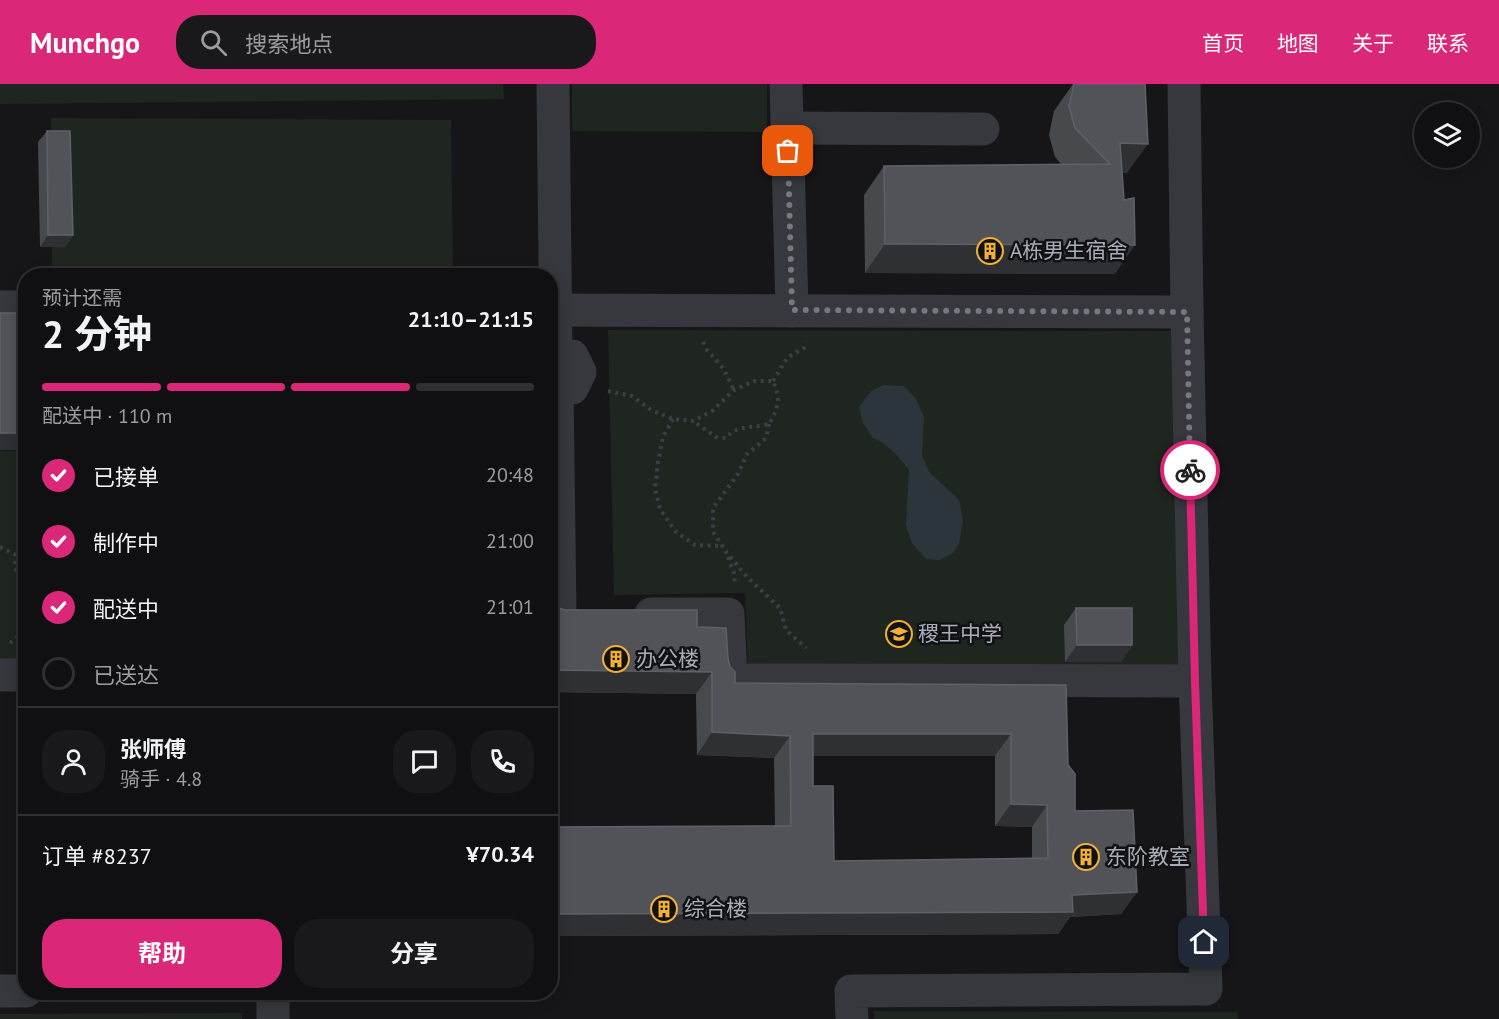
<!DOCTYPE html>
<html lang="zh">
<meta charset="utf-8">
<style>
body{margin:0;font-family:"PT Sans","Noto Sans SC",sans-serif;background:#19191b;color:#f1f3f6;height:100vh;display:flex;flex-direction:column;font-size:22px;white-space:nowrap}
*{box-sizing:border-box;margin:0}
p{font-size:20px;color:#9c9d9f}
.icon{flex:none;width:33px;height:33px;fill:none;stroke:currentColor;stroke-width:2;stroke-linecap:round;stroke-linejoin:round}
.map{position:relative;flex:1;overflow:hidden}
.panel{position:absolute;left:18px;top:184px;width:540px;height:732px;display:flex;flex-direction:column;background:#101012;border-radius:24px;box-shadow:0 3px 15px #0003,0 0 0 2px #303032}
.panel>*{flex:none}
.tools{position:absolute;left:1414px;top:18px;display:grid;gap:12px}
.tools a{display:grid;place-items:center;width:66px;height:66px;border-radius:50%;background:#101012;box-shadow:0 3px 15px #0003,0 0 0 2px #303032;font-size:30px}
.pin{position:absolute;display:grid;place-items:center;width:51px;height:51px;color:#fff;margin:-26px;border-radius:12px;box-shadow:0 3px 9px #0006}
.courier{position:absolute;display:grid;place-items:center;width:60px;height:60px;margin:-30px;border:4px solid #db2777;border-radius:50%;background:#fff;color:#222;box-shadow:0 2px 8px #0007}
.head em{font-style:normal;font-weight:700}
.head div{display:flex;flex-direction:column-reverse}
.head{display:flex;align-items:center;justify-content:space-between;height:102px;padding:0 24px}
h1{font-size:39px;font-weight:700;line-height:45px}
.bar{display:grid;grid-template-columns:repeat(4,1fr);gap:9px 6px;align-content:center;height:72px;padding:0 24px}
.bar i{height:8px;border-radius:4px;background:#303032}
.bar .selected{background:#db2777}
.bar p{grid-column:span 4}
.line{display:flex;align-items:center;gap:15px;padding:0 24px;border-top:2px solid #303032}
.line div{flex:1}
.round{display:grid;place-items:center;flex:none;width:63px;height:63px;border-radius:24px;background:#19191b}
ol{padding:0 24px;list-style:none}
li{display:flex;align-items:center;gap:18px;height:66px}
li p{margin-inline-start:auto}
li .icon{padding:6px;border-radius:50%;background:#db2777;color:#fff;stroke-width:4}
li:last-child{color:#9c9d9f}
li i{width:33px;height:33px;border:3px solid #303032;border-radius:50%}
.action{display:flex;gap:12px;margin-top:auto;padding:12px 24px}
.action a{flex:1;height:69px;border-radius:24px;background:#db2777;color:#fff;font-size:24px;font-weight:700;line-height:69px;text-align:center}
.action a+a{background:#19191b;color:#f1f3f6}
header{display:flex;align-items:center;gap:36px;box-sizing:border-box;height:84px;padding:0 30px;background:#db2777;color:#fff}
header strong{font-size:28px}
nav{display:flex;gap:33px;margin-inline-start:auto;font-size:21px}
.search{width:420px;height:54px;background:#19191b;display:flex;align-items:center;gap:15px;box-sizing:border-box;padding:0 21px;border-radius:24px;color:#9c9d9f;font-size:22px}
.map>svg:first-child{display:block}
.green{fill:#1e261f}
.water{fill:#2c353c}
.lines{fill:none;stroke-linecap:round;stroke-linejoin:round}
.path{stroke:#3d3f44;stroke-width:4;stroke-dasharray:3 4.5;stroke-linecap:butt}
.street{stroke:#37383d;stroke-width:33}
.wall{fill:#47494d;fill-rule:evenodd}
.shaded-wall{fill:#2f3033}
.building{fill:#525359;stroke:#5f6168;stroke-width:1.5;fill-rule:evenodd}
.done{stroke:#757880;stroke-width:6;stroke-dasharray:0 10.8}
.route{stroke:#db2777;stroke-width:8}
.labels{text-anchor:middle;stroke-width:5;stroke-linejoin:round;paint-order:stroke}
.poi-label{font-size:21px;fill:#a8adb8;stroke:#111113;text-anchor:start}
</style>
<header>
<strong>Munchgo</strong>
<div class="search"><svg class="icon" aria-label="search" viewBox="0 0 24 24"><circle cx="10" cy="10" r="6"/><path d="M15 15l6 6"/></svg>搜索地点</div>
<nav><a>首页</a><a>地图</a><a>关于</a><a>联系</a></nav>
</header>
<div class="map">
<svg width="1499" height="935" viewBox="0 0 1499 935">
<rect width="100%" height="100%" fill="#161618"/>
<!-- green -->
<g class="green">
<polygon points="0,0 503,0 504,15 0,20"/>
<polygon points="572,0 767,0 767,48 572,47"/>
<polygon points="51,34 451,36 453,187 52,184"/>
<polygon points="608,246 1179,247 1188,590 748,586 745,509 614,511"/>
<rect x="0" y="367" width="25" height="215"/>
<polygon points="874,927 1238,928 1238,935 874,935"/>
<polygon points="242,929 242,935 0,935 0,930"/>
</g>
<!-- water -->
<polygon class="water" points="884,301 904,302 916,315 924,333 922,372 930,389 959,416 963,436 959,460 953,469 940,476 926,475 912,459 906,441 909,386 896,370 882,358 873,354 863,339 859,323 871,307"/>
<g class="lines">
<!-- path -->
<g class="path">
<polyline points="703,258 707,266 723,284 734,306"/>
<polyline points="773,297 788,273 804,264 806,258"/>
<path d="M608,307l24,5 19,14 22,9 20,2 19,-10 22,-21 20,-9h19c8,18 6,26 -4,43 -14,4 -34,1 -43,14l-10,-1 -23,-16"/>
<polyline points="673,335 663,353 658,378 655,405 660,425 675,447 695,461 722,462"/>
<polyline points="769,340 766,354 747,370 738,390 713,424 713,448 727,469 747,493 780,524 786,546 806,564"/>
<path d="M26,458c-3,4 -8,9 -10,13 -3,10 2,27 10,33"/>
<polyline points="0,463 16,471"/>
<polyline points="728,473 735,492 734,500"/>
<polyline points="10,559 26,546"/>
</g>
<!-- street -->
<g class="street">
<polyline points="553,0 556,272 572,272 580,288 572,304 557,304 560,529"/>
<polyline points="786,0 792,227"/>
<polyline points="787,44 983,45"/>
<polyline points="0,223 26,223"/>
<polyline points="550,226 1187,228"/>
<polyline points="651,530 728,530 731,596 1195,597"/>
<polyline points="0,591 26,591"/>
<polyline points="0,907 26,907"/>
<polyline points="273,909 273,935"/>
<polyline points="852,935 851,907 1206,905 1195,597 1187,228 1184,0"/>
</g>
</g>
<!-- wall -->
<g class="wall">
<polygon points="1073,0 1145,0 1127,89 1122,89 1115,190 865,189 864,111 884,82 1062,81 1055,73 1049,51 1054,27"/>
<polygon points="47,47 73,151 65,163 40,163 38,58"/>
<path d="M550,517l6,6 9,3 132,17 31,32 7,24 331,2 2,80 7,46 62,81 -16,22 -51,3 -12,17 -508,2v-109l225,-1 -1,-68 -77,-3 -1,-61 -146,-2zM813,672h182v70l37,1v32l-198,2 -21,-75z"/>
<polygon points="1076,524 1132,561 1121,578 1065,578 1064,541"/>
<polygon points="26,744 26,832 23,832 21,751"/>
</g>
<!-- shaded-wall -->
<g class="shaded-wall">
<polygon points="1120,59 1148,60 1127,89 1105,88"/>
<polygon points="48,151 73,151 65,163 40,163"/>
<polygon points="885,160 1135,161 1115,190 865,189"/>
<polygon points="0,349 26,349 26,359 21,366 0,366"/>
<polygon points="1077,561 1132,561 1121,578 1065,578"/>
<polygon points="550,586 712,588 696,610 550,608"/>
<polygon points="712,648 790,652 774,674 697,671"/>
<polygon points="813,650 1011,650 995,672 798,672"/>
<polygon points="1011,720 1047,721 1032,743 995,742"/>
<polygon points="1137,808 1121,830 1070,833 1058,850 550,852 550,830"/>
</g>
<!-- building -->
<g class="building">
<polygon points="1074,0 1145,0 1148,60 1120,59 1124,116 1134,114 1135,161 885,160 884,82 1110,80 1075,44 1069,22"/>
<polygon points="47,47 70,47 73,151 48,151"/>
<rect x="0" y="229" width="26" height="120"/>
<path d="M550,517l6,6 9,3h132v17l29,1 2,31 2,8 5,5v11l331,2 2,80 7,9v37l58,-1 4,82 -65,3 1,17 -523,2v-87l241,-1 -1,-90 -78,-4v-60l-162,-2zM813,650h198v70l36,1 1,53 -214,3 -1,-75h-20z"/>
<polygon points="1076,524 1132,524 1132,561 1077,561"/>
</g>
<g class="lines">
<!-- done -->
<polyline class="done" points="788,67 792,226 1187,228 1190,386"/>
<!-- route -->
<polyline class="route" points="1190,386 1195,597 1204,858"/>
</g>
<!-- icons -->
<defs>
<symbol id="building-ring" viewBox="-11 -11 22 22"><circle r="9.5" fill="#111113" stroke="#f2b134" stroke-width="1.5"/><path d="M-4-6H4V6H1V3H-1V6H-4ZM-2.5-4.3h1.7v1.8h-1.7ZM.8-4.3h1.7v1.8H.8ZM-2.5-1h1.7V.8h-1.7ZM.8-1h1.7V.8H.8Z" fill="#f2b134"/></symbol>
<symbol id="school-ring" viewBox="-11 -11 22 22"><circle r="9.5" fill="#111113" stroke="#f2b134" stroke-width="1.5"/><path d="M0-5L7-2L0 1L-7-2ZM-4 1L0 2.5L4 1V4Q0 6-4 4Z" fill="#f2b134"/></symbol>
</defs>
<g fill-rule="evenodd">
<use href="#building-ring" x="975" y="152" width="30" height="30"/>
<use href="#school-ring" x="884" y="535" width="30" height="30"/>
<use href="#building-ring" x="601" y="560" width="30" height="30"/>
<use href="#building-ring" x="1071" y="758" width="30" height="30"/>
<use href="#building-ring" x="649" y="810" width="30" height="30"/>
</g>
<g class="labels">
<!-- poi labels -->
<g class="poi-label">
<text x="1010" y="174">A栋男生宿舍</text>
<text x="918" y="557">稷王中学</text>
<text x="636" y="582">办公楼</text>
<text x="1106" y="780">东阶教室</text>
<text x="684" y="832">综合楼</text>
</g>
</g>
</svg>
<div class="tools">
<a><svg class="icon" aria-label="layers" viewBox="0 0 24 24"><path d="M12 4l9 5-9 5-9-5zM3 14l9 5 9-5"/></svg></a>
</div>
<div class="pin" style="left:788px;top:67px;background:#ea580c"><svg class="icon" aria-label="bag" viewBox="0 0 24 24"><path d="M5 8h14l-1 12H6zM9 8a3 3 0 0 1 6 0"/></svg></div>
<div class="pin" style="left:1204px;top:858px;background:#1f2937"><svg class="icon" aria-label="home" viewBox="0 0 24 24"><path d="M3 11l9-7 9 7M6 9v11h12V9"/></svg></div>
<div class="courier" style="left:1190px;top:386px"><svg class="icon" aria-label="bike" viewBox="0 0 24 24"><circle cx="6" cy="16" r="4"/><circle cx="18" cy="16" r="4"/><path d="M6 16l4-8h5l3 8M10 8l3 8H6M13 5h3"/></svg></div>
<section class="panel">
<div class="head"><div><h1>2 分钟</h1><p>预计还需</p></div><em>21:10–21:15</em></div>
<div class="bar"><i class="selected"></i><i class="selected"></i><i class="selected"></i><i></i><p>配送中 · 110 m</p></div>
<ol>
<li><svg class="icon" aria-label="check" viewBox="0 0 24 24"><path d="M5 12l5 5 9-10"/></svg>已接单<p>20:48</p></li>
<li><svg class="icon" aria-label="check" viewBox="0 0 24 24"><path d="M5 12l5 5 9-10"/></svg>制作中<p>21:00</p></li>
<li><svg class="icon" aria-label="check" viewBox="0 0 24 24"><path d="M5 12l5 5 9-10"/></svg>配送中<p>21:01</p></li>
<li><i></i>已送达</li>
</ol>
<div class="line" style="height:108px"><a class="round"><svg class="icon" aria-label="person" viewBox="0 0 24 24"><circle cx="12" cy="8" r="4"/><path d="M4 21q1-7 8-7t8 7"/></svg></a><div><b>张师傅</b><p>骑手 · 4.8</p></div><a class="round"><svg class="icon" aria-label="chat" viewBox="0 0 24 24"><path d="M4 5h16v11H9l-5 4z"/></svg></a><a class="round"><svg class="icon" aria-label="phone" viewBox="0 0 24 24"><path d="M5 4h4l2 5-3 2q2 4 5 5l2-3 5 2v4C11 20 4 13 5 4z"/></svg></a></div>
<div class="line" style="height:78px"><div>订单 #8237</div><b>¥70.34</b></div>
<div class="action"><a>帮助</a><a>分享</a></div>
</section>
</div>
